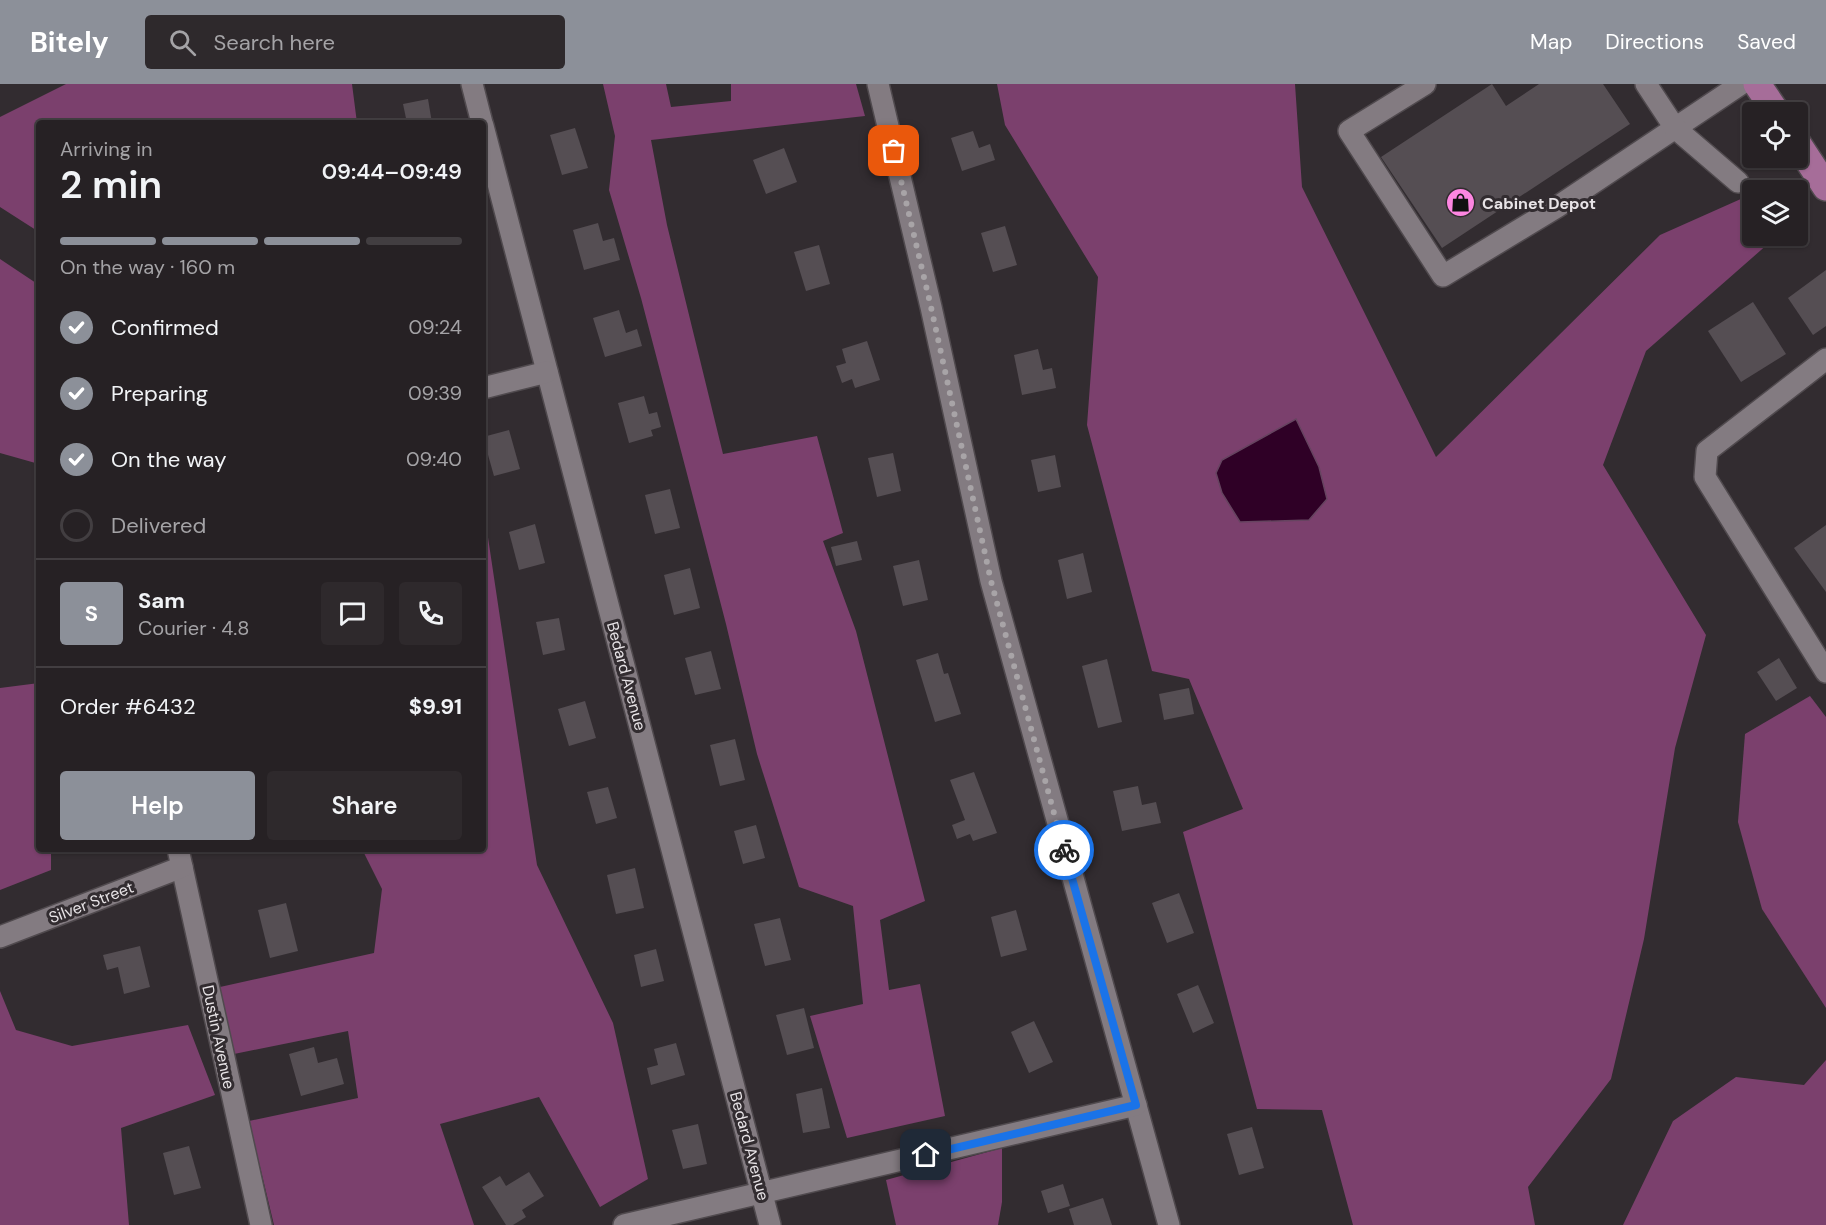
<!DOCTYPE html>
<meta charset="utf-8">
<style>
body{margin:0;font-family:"DM Sans",sans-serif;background:#2e292c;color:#f1f3f6;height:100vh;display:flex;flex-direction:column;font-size:22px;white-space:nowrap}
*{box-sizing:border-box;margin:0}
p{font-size:20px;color:#a4a3a6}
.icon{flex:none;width:33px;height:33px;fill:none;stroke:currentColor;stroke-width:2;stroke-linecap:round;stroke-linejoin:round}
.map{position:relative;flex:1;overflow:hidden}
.drawer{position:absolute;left:36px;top:36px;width:450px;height:732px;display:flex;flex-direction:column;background:#262124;border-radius:6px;box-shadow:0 2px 4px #0004,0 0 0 2px #423e41}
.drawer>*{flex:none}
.tools{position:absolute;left:1742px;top:18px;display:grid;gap:12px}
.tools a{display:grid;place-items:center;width:66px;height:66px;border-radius:6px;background:#262124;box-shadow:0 2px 4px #0004,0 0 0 2px #423e41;font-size:30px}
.pin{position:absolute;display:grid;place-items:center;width:51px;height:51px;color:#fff;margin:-26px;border-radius:12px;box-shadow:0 3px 9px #0006}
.courier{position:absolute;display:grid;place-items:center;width:60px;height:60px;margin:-30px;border:4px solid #1a73e8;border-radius:50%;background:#fff;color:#222;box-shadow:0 2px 8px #0007}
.head em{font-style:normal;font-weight:600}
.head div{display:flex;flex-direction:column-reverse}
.head{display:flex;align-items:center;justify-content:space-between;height:102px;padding:0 24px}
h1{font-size:39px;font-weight:600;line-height:45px}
.bar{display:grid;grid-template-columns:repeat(4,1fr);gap:9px 6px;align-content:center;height:72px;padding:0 24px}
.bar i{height:8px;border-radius:4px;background:#423e41}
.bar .on{background:#8c9099}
.bar p{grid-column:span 4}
.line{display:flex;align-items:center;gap:15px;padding:0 24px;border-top:2px solid #423e41}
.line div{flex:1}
.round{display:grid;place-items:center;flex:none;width:63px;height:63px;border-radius:6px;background:#2e292c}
ol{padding:0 24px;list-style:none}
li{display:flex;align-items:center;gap:18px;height:66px}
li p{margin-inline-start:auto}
li .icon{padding:6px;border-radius:50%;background:#8c9099;color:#fff;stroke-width:4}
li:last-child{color:#a4a3a6}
li i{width:33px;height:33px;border:3px solid #423e41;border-radius:50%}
.primary-button{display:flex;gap:12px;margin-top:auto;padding:12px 24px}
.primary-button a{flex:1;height:69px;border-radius:6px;background:#8c9099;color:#fff;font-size:24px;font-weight:600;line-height:69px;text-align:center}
.primary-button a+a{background:#2e292c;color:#f1f3f6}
header{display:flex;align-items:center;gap:36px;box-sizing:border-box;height:84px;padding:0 30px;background:#8c9099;color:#fff}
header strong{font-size:28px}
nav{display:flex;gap:33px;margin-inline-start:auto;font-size:21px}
.search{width:420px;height:54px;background:#2e292c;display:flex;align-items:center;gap:15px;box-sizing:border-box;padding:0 21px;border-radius:6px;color:#a4a3a6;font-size:22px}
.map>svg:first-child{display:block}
.green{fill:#7b406d}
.water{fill:#2f0026;stroke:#664460;stroke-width:1.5}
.building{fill:#554e53}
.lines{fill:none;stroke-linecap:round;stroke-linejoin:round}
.minor-casing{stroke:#504a4e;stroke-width:24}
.major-casing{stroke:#504a4e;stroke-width:30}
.minor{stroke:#837b81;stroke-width:21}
.major{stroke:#a66d99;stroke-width:27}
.done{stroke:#a8a4a7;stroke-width:6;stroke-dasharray:0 10.8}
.route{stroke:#1a73e8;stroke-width:8}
.labels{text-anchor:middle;stroke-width:6;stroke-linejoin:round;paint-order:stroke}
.poi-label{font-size:16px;font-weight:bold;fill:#e8e4e7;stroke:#322c30;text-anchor:start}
.street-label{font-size:16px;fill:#e8e4e7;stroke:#322c30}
</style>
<header>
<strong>Bitely</strong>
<div class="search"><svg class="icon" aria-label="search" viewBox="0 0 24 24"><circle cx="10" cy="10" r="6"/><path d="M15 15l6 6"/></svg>Search here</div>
<nav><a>Map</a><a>Directions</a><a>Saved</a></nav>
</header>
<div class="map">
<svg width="1826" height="1141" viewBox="0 0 1826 1141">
<rect width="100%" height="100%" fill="#322c30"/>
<!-- green -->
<g class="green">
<polygon points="66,0 352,0 357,39 39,39 39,148 0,123 0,33"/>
<polygon points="603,0 666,0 671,23 731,17 731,0 856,0 865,32 651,56 667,141 723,370 817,352 843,449 823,457 856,547 925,817 880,836 889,906 920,900 945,1032 847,1054 810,932 863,920 853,822 799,803 757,670 726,540 686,386 641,214 609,106 615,52"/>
<polygon points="997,0 1295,0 1302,103 1436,373 1660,151 1752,110 1752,152 1777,152 1646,267 1603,381 1706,551 1675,664 1644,855 1611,995 1528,1103 1535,1141 1353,1141 1322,1026 1257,1025 1183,748 1243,725 1189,595 1152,587 1087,341 1098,193 1005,41"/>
<polygon points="0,175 39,201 39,380 0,369"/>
<polygon points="483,420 537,781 613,939 648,1095 600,1123 539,1013 440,1040 474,1141 274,1141 249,1037 358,1014 348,947 234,970 220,903 374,869 382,805 362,765 483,765"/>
<polygon points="39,599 39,765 51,765 51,786 0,806 0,604"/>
<polygon points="1810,612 1826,633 1826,924 1762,825 1738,738 1745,650"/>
<polygon points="0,907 16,946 72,962 188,941 215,1011 121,1044 129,1141 0,1141"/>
<polygon points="1826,976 1826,1141 1623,1141 1673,1037 1736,993 1804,1001"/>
<polygon points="1002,1064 1002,1118 998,1141 896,1141 886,1096"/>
</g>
<!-- water -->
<polygon class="water" points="1296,335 1319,383 1327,415 1309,436 1240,438 1222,409 1216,389 1222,376"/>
<!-- building -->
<g class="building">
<polygon points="1492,0 1506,22 1539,0 1603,0 1630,40 1442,164 1381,73"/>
<polygon points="428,15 432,39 407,39 403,20"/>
<polygon points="575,44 588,84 562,91 550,51"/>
<polygon points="973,47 979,64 990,60 995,76 962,87 951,54"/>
<polygon points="784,64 797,98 766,110 753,76"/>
<polygon points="598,139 603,157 614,154 620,176 584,186 573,146"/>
<polygon points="1005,142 1017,181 993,188 981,149"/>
<polygon points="819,161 830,200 806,207 794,168"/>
<polygon points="1826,186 1826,242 1813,251 1788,214"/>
<polygon points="1753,218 1786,270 1741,298 1708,247"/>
<polygon points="619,226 626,249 637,245 642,262 605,273 593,234"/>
<polygon points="867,257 880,296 855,304 852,295 842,299 836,282 846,279 842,265"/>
<polygon points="1038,265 1043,286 1052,284 1056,304 1022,311 1014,271"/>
<polygon points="644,312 649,330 657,328 661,343 651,346 653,352 629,359 618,319"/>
<polygon points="509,346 520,385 494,392 483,353"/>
<polygon points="893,369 901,407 877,413 868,374"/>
<polygon points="1055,371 1061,403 1038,408 1031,376"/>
<polygon points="670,405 680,444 655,450 645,411"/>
<polygon points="535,440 545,479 519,486 509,448"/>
<polygon points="1826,441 1826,508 1794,464"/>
<polygon points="857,457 862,476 836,482 831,463"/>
<polygon points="1083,469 1092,508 1067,515 1058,476"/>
<polygon points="919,476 928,516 903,522 893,482"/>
<polygon points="690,484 700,524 674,531 664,491"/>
<polygon points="559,534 565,566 543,571 536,538"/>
<polygon points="711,567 721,605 695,611 685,574"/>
<polygon points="938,569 944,590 948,589 961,630 935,638 916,576"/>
<polygon points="1779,574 1797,604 1776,617 1757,588"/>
<polygon points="1107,575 1122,638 1098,644 1082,582"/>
<polygon points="1189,604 1194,630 1164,636 1159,610"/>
<polygon points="585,617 596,654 569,662 558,625"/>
<polygon points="735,655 745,696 720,702 710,661"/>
<polygon points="974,688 997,749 973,757 970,750 957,755 952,741 965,736 950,696"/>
<polygon points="1138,702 1142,721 1156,718 1161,739 1122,747 1113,707"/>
<polygon points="608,703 617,734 596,740 587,708"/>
<polygon points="756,741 765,774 743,780 734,747"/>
<polygon points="635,784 644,824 616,830 607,791"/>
<polygon points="1179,809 1194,849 1167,859 1152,819"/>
<polygon points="286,819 298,867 270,874 258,826"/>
<polygon points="1016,826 1027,866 1001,873 991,833"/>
<polygon points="780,834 791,876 765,882 754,840"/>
<polygon points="140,862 150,903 124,910 118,883 107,886 103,871"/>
<polygon points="656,865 664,897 641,903 634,871"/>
<polygon points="1198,901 1214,939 1193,949 1177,910"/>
<polygon points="804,924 814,964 787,971 776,931"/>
<polygon points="1034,937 1053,978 1029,989 1011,948"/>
<polygon points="676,959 685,991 651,1001 647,984 658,981 654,965"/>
<polygon points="314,963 318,979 337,974 344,1000 301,1012 289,970"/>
<polygon points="822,1004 830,1044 803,1049 796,1010"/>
<polygon points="698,1040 707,1080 683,1085 672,1046"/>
<polygon points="1252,1043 1264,1084 1239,1091 1227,1050"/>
<polygon points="189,1062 201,1104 174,1111 163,1069"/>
<polygon points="529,1088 544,1112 522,1126 526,1133 513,1141 506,1141 482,1103 500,1092 506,1102"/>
<polygon points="1063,1100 1070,1122 1048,1129 1041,1107"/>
<polygon points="1103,1114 1112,1141 1074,1141 1069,1125"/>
</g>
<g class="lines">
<defs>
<g id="minor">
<polyline points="472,0 482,39"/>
<polyline points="878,0 931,223 991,497 1169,1141"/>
<polyline points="1425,0 1349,47 1443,192 1557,123 1741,0"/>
<polyline points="1646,0 1675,44 1738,98"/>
<polyline points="483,42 770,1141"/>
<polyline points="1826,275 1707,367 1705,393 1826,588"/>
<polyline points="483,304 547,288"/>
<polyline points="178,765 261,1141"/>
<polyline points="0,853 182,783"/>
<polyline points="624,1141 1136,1021"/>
</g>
<g id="major">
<polyline points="1757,0 1776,28"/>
<polyline points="1797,59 1826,103"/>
</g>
</defs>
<!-- minor casing -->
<use href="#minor" class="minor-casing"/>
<!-- major casing -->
<use href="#major" class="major-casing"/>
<!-- minor -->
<use href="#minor" class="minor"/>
<!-- major -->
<use href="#major" class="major"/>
</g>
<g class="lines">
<!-- done -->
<polyline class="done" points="894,67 931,223 991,497 1064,766"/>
<!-- route -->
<polyline class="route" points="926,1071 1136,1021 1064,766"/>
</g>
<!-- icons -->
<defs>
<symbol id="shop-disc" viewBox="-11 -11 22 22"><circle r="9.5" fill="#fd86e1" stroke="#322c30"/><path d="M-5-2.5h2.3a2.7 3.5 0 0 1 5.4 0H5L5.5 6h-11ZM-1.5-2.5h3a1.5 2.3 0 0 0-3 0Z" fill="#111"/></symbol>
</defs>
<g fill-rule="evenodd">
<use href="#shop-disc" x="1444" y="102" width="33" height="33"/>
</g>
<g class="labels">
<!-- poi labels -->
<g class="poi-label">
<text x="1482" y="125">Cabinet Depot</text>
</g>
<!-- street labels -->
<g class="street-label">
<text transform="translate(627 592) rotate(75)" y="6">Bedard Avenue</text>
<text transform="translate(91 818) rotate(-21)" y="6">Silver Street</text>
<text transform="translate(219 953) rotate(78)" y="6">Dustin Avenue</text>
<text transform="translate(750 1062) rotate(75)" y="6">Bedard Avenue</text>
</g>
</g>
</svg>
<div class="tools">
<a><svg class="icon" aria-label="locate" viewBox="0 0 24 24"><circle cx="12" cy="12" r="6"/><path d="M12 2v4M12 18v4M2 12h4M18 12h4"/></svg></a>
<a><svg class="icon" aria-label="layers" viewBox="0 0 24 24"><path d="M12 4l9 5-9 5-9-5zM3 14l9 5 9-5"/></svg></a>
</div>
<div class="pin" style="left:894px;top:67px;background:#ea580c"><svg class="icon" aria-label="bag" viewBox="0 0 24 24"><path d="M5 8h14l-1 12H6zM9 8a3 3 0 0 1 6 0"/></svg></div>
<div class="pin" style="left:926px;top:1071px;background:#1f2937"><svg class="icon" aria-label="home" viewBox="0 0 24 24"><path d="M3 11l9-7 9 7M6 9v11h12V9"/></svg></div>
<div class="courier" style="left:1064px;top:766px"><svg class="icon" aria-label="bike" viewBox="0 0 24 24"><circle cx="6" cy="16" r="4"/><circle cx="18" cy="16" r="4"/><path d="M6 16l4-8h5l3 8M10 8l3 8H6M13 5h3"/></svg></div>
<section class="drawer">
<div class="head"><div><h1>2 min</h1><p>Arriving in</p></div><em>09:44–09:49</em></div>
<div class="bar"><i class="on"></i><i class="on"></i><i class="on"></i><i></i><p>On the way · 160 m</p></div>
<ol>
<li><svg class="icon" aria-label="check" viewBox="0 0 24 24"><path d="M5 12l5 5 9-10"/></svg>Confirmed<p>09:24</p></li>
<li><svg class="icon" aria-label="check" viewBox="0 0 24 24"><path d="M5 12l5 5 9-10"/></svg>Preparing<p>09:39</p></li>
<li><svg class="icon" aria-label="check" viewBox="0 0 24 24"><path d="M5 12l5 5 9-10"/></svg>On the way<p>09:40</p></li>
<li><i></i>Delivered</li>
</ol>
<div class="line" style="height:108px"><b class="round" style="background:#8c9099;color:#fff">S</b><div><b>Sam</b><p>Courier · 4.8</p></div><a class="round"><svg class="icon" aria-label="chat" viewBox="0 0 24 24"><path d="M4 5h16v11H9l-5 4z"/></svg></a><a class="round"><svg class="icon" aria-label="phone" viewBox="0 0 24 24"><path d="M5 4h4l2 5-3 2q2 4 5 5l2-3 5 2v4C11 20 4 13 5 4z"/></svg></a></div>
<div class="line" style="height:78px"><div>Order #6432</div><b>$9.91</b></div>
<div class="primary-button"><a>Help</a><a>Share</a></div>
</section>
</div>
